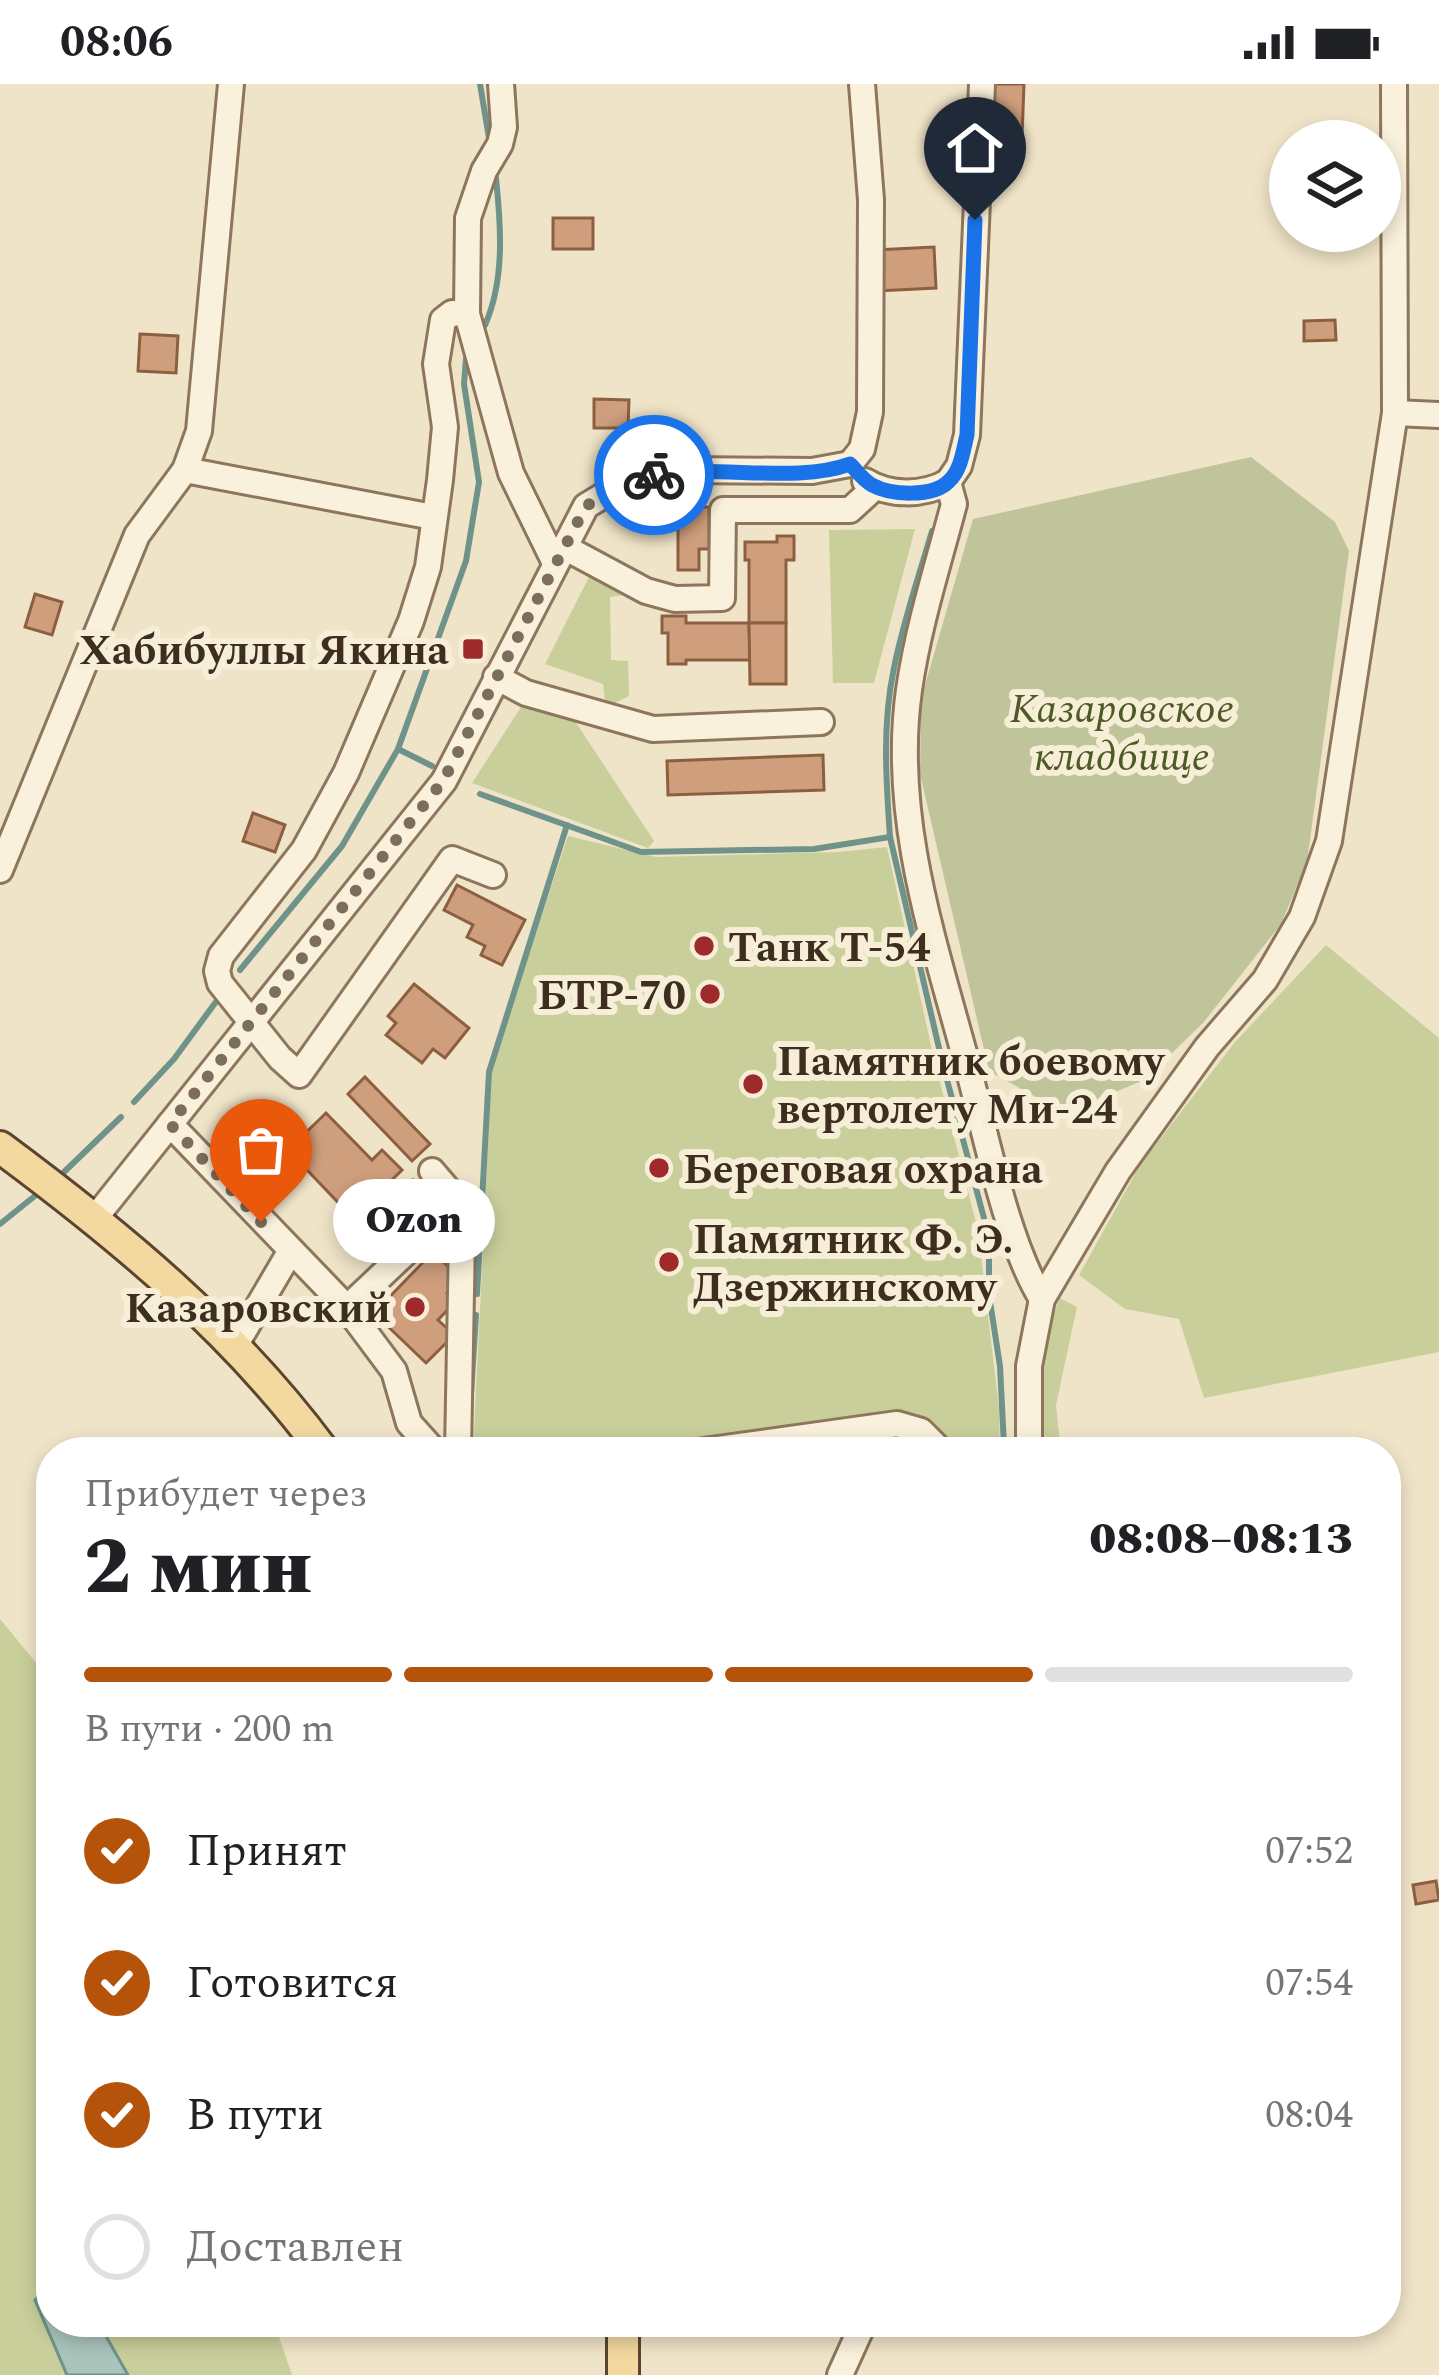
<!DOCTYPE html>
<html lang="ru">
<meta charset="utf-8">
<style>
body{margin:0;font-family:Spectral,serif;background:#f2f2f2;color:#202124;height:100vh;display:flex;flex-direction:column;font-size:45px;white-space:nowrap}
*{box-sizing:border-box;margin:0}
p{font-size:39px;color:#757577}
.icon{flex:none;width:66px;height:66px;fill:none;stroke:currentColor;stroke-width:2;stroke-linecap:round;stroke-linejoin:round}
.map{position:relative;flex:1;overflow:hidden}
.panel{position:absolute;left:36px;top:1353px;width:1365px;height:900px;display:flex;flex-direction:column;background:#fff;border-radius:48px;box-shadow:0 6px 18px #0003}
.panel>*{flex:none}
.tools{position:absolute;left:1269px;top:36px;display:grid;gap:24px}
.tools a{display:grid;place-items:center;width:132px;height:132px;border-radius:50%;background:#fff;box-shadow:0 6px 18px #0003;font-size:60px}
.pin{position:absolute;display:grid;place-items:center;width:102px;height:102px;color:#fff;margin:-123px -51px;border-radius:50% 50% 50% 0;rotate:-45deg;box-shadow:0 0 12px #0007}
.pin .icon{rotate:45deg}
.courier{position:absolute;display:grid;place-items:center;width:120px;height:120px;margin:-60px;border:9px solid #1a73e8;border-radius:50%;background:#fff;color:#222;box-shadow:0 3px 15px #0007}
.bubble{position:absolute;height:84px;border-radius:42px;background:#fff;box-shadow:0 6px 18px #0003;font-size:39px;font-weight:800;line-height:84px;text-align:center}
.head em{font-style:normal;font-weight:800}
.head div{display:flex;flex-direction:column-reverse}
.head{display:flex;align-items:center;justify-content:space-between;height:204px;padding:0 48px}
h1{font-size:78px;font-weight:800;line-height:90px}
.bar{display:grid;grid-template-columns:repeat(4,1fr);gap:18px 12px;align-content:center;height:144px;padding:0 48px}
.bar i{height:15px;border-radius:9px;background:#e0e0e0}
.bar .selected{background:#b45309}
.bar p{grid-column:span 4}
ol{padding:0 48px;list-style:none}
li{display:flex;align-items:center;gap:36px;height:132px}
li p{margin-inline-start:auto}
li .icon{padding:12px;border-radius:50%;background:#b45309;color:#fff;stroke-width:4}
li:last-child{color:#757577}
li i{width:66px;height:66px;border:6px solid #e0e0e0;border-radius:50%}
.status{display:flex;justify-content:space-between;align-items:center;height:84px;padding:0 60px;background:#fff;direction:ltr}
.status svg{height:33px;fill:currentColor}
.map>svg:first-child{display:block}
.green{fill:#c9cf9b}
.cemetery{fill:#bfc49a}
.water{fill:#a9c4bc;stroke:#6f938a;stroke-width:3}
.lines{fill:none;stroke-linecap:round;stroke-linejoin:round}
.stream{stroke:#6f938a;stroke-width:6}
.building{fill:#cf9f7d;stroke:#8d5f41;stroke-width:3}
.minor-casing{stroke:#8d765c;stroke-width:30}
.major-casing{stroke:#5b4430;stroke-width:36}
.minor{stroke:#faf1dc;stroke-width:24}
.major{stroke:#f3d9a0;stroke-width:30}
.done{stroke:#7c6e5b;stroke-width:12;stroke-dasharray:0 21.6}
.route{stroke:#1a73e8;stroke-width:15}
.poi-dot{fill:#9e2a2b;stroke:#f7eed8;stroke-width:4.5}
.labels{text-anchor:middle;stroke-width:12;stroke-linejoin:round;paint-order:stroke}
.poi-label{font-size:42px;font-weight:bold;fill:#3d2e20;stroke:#f7eed8;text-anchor:start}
.park-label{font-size:42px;font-style:italic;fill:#4d5a26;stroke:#f7eed8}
</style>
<div class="status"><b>08:06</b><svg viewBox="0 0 49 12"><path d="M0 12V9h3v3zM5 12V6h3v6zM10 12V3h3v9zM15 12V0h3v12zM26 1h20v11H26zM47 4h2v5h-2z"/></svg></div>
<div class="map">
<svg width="1439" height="2291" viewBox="0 0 1439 2291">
<rect width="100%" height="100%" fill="#f0e4c8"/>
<!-- green -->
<g class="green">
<polygon points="915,445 874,599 833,599 829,446"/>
<polygon points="590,491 623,506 624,511 610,513 611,576 628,577 629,612 615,619 605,617 603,600 545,580"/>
<polygon points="521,623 575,637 654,757 648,764 472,699"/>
<polygon points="568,752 656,773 838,768 887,763 934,975 978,1146 999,1325 1000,1368 928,1368 922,1360 903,1350 769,1368 473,1368 492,979"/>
<polygon points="1326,861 1439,954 1439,1268 1204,1314 1179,1235 1125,1225 1079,1191 1140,1081 1235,958"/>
<path d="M1060,1214l17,9 -21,98 5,47h-21c-5,-58 -4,-101 20,-154z"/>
<polygon points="0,1535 51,1597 51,2199 35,2217 67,2291 0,2291"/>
<polygon points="98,2238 274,2238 292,2291 128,2291"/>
</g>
<!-- cemetery -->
<polygon class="cemetery" points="1251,373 1335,438 1349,467 1307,778 1281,840 1203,939 1144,996 1065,1029 989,987 920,690 921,615 973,435"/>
<!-- water -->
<polygon class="water" points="51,2199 51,2238 98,2238 128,2291 67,2291 35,2216"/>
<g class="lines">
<!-- stream -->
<g class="stream">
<polyline points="480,0 489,54"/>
<path d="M485,241c20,-45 16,-99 11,-147"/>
<polyline points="398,665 432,682"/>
<polyline points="480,710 641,768 814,765 890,753 942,977 989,1153 989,1211 1000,1282 1004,1362"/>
<path d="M890,753c-4,-57 -8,-113 4,-169 9,-46 25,-92 38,-137"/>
<polyline points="240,886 342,762 398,665 466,477 479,398 464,300 466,274"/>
<polyline points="134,1018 174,975 218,915"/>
<polyline points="63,1089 121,1033"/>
<polyline points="0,1140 36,1111"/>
<polyline points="477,1210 489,988 567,741"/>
<polyline points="471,1310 476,1231"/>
</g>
</g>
<!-- building -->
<g class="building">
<polygon points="994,0 1024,0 1022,53 991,52"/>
<rect x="553" y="134" width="40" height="31"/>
<polygon points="934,163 936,204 877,207 875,166"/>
<polygon points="1335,236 1336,256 1304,257 1304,237"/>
<polygon points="140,250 178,252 176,289 138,287"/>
<polygon points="594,315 629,316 628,344 594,344"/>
<polygon points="678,423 709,423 709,465 699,465 699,486 678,486"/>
<polygon points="777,452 794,452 794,476 786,476 786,539 749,539 749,476 745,476 745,458 777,458"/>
<polygon points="35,510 62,518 52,551 25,543"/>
<polygon points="662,532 686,532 686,539 749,539 750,576 686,576 686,580 668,580 668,549 662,549"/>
<polygon points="749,539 786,539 786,600 750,600"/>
<polygon points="823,671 824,706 668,711 667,677"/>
<polygon points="253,729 285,741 275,768 243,757"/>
<polygon points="457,801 525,836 502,881 481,871 485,862 467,853 473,841 444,826"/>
<polygon points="414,900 469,944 445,974 433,965 422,979 386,951 396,939 388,932"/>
<polygon points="365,993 430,1060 412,1077 348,1010"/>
<polygon points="326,1029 372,1076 382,1066 402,1086 353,1134 288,1066"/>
<polygon points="413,1096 438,1123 429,1132 404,1105"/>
<polygon points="382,1107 421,1148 392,1175 353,1134"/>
<polygon points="433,1168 461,1195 447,1209 455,1218 438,1236 454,1251 426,1279 374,1229"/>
<polygon points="1436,1797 1439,1816 1416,1820 1413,1801"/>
</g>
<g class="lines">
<defs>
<g id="minor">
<polyline points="501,0 504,43 500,60 484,87 468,134 467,230 511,389 555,479"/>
<polyline points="467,230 452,229 443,236 436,280 445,343 440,396 428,483 411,537 346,689 304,766 221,872 217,887 220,899 280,974 299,991 452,775 493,791"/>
<polyline points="1395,329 1439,331"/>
<polyline points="850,380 862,365 870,328 871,116 862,0"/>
<polyline points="185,386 433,433"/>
<path d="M865,397c24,15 58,15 83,1"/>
<path d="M948,398l6,22c-16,61 -36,123 -45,186 -19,135 30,265 63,393 16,63 37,163 70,216"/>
<polyline points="948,398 959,382 967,351 982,0"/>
<polyline points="564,463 646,507 675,515 722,514 723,426 850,426 875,403"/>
<polyline points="496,593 526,609 653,645 821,638"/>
<polyline points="0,786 137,451 185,386 199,347 231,0"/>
<polyline points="170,1040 347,1224 394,1287 409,1339 435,1368"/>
<polyline points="432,1087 456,1115 462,1154 458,1368"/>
<polyline points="95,1134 444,697 586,422 629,396 683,386 812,387 850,380"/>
<polyline points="347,1224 418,1157 462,1154"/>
<polyline points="235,1262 290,1168"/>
<polyline points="696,1368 897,1340 921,1347 942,1368"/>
<polyline points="1029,1368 1029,1282 1042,1215 1118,1087 1207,963 1265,896 1302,833 1329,757 1395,329 1394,0"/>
<polyline points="840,2291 864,2238"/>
</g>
<g id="major">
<path d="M0,1063c120,89 235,184 324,305"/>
<polyline points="623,2291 623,2238"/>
</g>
</defs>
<!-- minor casing -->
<use href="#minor" class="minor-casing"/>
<!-- major casing -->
<use href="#major" class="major-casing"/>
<!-- minor -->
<use href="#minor" class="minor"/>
<!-- major -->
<use href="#major" class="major"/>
</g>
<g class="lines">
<!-- done -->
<polyline class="done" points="261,1138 170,1040 443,697 586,422 629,396 654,391"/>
<!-- route -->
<path class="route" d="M654,391c61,-11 142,9 196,-11 7,7 13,16 22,21 18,10 61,13 77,-4 12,-11 14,-30 18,-46l8,-215"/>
</g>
<!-- markers -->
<g class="poi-dot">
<rect x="461" y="553" width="24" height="24" rx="6"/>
<circle cx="704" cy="862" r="12"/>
<circle cx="710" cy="910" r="12"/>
<circle cx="753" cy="1000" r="12"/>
<circle cx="659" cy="1084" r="12"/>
<circle cx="669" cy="1178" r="12"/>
<circle cx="415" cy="1223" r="12"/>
</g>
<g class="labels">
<!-- poi labels -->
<g class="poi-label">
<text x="449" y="580" text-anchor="end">Хабибуллы Якина</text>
<text x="728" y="877">Танк Т-54</text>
<text x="686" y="925" text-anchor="end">БТР-70</text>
<text x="777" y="991">Памятник боевому<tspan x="777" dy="48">вертолету Ми-24</tspan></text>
<text x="683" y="1099">Береговая охрана</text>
<text x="693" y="1169">Памятник Ф. Э.<tspan x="693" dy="48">Дзержинскому</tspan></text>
<text x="391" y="1238" text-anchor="end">Казаровский</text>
</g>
<!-- park labels -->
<g class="park-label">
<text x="1122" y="638">Казаровское<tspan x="1122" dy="48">кладбище</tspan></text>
</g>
</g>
</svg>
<div class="tools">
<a><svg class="icon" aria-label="layers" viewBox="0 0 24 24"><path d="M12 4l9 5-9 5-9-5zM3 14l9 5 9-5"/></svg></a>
</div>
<div class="pin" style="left:261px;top:1138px;background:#ea580c"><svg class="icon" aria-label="bag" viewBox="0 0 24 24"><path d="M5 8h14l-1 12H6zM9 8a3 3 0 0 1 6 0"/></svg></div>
<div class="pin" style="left:975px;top:136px;background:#1f2937"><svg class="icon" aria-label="home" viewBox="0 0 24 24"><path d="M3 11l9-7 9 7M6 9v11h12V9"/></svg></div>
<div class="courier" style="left:654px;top:391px"><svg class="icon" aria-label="bike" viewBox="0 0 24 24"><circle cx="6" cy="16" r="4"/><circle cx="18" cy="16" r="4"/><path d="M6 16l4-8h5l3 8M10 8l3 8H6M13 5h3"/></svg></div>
<div class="bubble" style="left:333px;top:1095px;width:162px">Ozon</div>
<section class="panel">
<div class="head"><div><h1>2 мин</h1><p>Прибудет через</p></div><em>08:08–08:13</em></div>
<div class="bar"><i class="selected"></i><i class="selected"></i><i class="selected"></i><i></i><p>В пути · 200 m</p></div>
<ol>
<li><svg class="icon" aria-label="check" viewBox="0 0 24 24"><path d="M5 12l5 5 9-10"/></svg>Принят<p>07:52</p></li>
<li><svg class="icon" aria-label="check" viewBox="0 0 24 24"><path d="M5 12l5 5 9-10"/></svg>Готовится<p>07:54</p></li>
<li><svg class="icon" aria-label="check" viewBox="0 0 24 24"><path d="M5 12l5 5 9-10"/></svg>В пути<p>08:04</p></li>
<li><i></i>Доставлен</li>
</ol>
</section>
</div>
